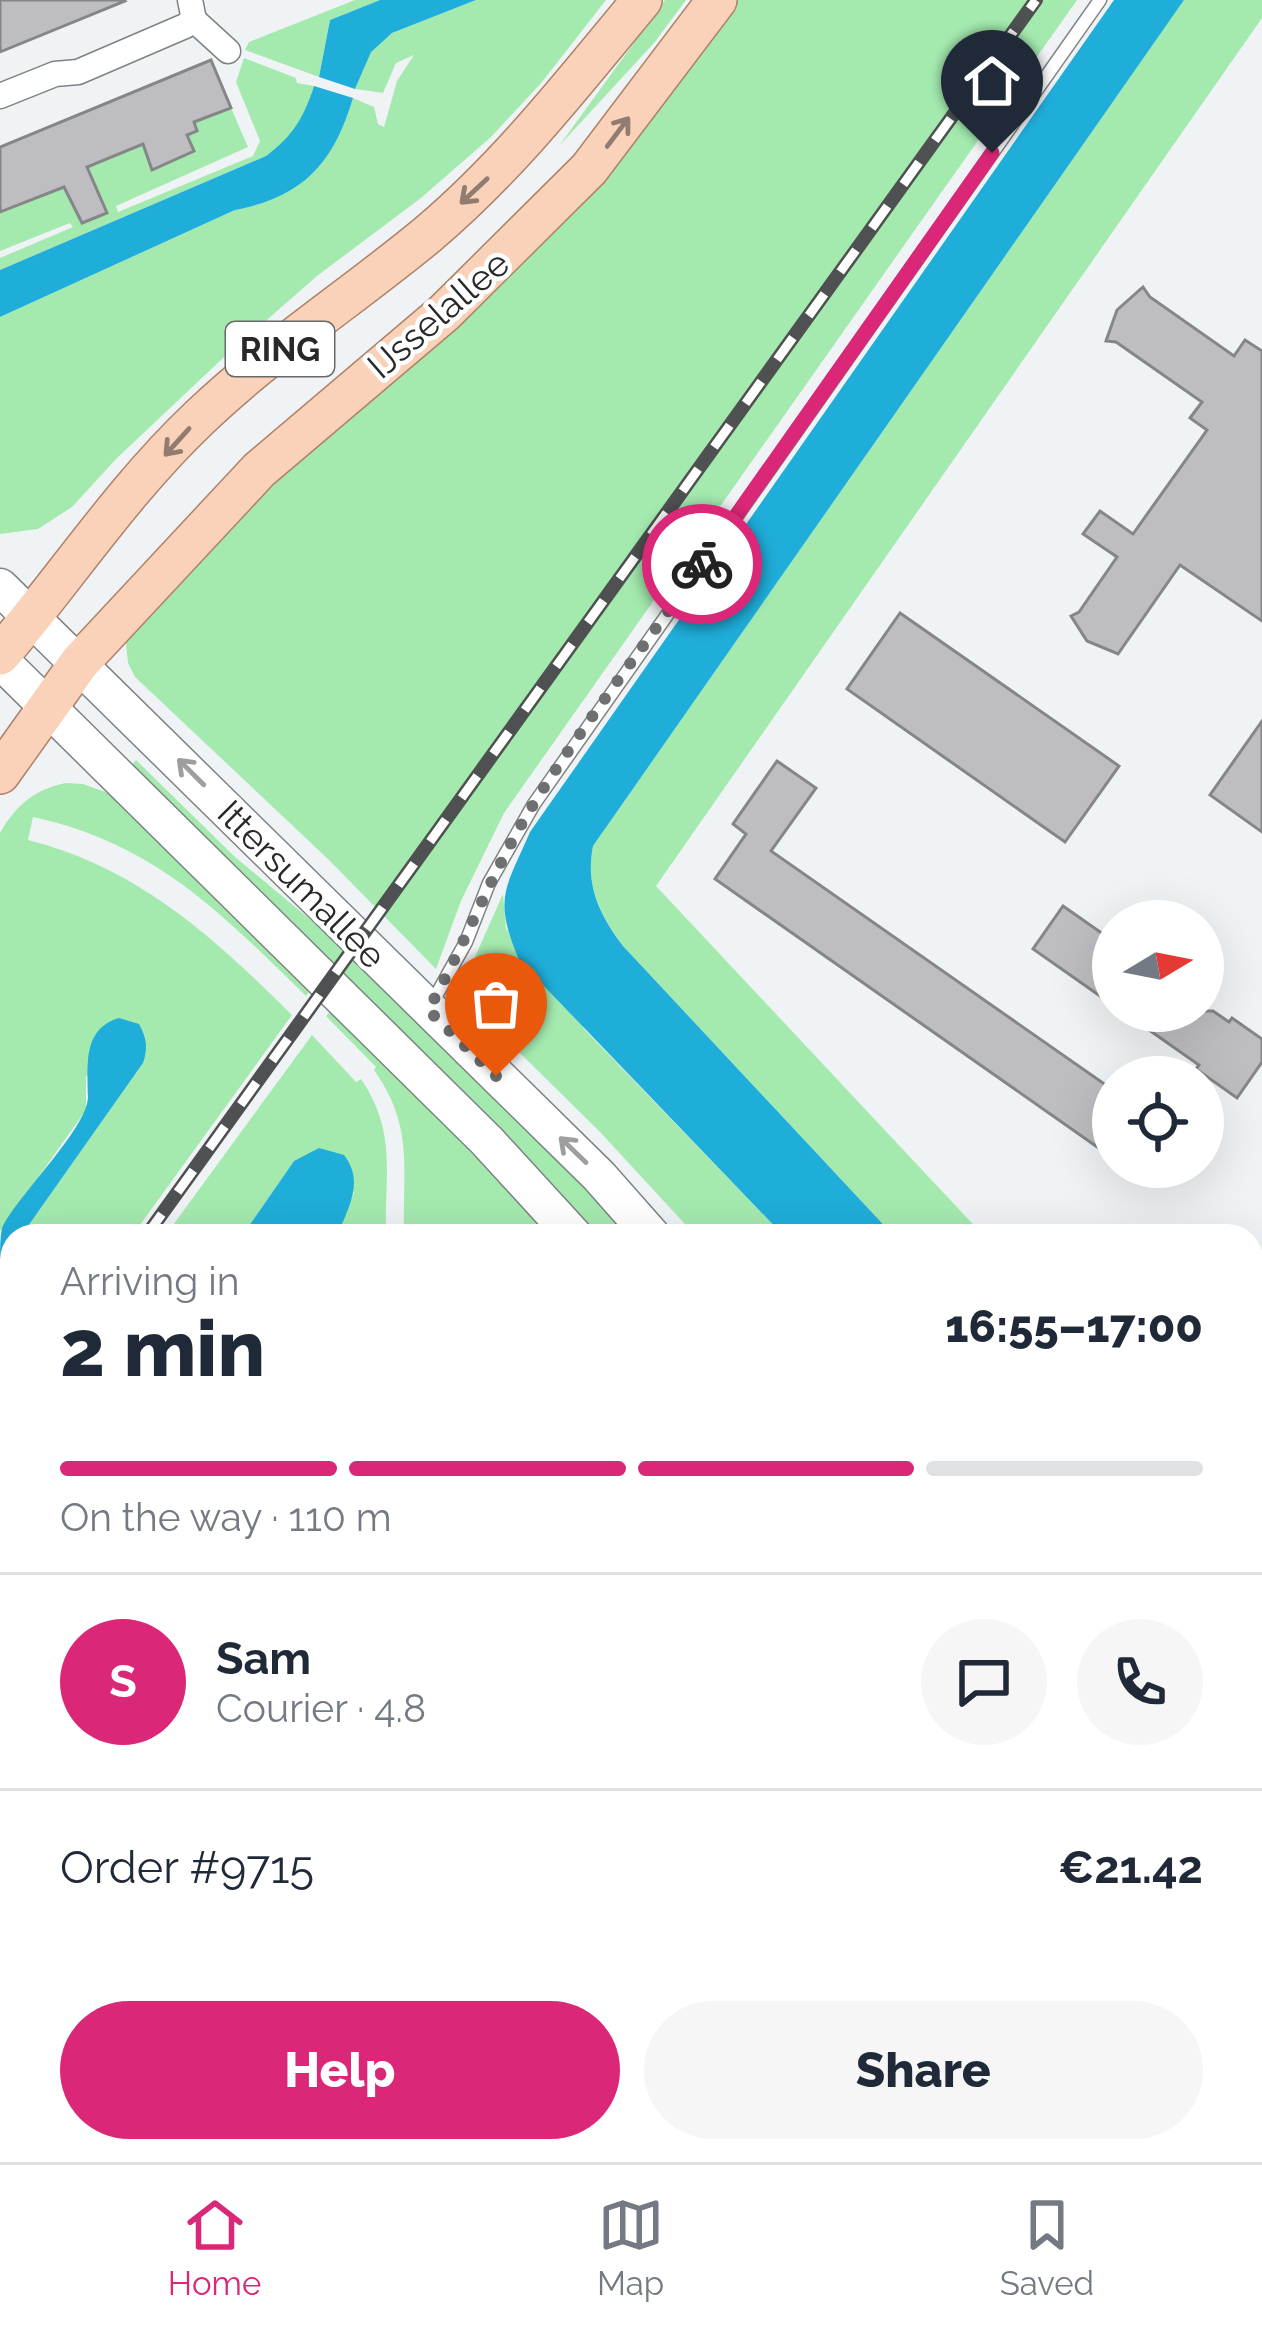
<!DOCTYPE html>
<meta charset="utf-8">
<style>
body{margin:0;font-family:Raleway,sans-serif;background:#f6f6f7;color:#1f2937;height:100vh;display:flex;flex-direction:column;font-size:45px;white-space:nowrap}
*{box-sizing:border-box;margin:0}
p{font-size:39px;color:#747a83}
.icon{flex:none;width:66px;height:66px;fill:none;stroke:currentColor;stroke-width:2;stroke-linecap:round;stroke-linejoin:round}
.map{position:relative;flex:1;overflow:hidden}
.details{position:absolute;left:0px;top:1224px;width:1263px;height:939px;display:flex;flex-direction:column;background:#fff;border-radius:36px 36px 0 0;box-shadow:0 12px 48px #0002}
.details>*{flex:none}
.needle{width:78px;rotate:80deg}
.fabs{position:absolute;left:1092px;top:900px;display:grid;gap:24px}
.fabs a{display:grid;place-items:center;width:132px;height:132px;border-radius:50%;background:#fff;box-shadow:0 12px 48px #0002;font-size:60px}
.pin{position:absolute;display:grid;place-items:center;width:102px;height:102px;color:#fff;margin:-123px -51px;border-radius:50% 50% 50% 0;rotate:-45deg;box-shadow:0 0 12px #0007}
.pin .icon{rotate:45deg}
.courier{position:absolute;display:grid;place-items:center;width:120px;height:120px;margin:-60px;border:9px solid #db2777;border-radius:50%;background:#fff;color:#222;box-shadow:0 3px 15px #0007}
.headline em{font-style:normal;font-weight:800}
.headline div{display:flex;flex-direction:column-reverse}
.headline{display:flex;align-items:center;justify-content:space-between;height:204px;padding:0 60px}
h1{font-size:78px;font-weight:800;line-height:90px}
.bar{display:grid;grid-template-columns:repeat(4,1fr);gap:18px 12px;align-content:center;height:144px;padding:0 60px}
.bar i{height:15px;border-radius:9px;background:#e0e1e3}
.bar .on{background:#db2777}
.bar p{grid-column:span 4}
.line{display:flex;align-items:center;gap:30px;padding:0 60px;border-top:3px solid #e0e1e3}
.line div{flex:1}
.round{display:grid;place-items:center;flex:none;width:126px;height:126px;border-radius:63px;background:#f6f6f7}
.cta{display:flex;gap:24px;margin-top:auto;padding:24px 60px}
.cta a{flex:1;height:138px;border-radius:72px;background:#db2777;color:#fff;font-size:48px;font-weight:800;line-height:138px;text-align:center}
.cta a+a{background:#f6f6f7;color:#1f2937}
.tabs{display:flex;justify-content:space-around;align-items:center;height:168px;border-top:3px solid #e0e1e3;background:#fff;font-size:33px;color:#747a83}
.tabs a{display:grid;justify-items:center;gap:6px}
.tabs .on{color:#db2777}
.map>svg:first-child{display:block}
.green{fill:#a4eaaf}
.water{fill:#1faeda}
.building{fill:#bebdc1;stroke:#868689;stroke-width:3}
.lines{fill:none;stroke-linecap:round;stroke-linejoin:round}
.lane-casing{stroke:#7f8284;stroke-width:15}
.street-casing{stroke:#7f8284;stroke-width:27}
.secondary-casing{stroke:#7f8284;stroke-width:39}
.primary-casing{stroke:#ae8268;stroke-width:42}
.lane{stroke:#fff;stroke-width:12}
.street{stroke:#fff;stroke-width:24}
.secondary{stroke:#fff;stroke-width:36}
.primary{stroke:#fad1b9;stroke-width:39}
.rail-casing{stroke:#4f5051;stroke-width:14}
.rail{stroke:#fff;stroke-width:9;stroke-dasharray:27;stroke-linecap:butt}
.oneway{stroke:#907c70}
.oneway2{stroke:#9e9e9e}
.done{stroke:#6d6f70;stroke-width:12;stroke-dasharray:0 21.6}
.route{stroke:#db2777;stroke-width:15}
.labels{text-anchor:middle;stroke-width:9;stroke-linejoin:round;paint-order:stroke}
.shield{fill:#fff;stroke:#686868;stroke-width:3}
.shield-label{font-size:33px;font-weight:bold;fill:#272828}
.street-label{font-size:36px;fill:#272828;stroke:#fff}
</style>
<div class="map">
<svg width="1262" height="2162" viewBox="0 0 1262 2162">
<rect width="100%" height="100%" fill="#f0f3f5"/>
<!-- green -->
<g class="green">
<polygon points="355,0 380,0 330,20 319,77 245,50 249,42"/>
<path d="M476,0h130l-64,82 -51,55 -70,61 -104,78 -96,84 -104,98 -45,49 -34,22 -38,5v-217l235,-107c68,-13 99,-48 118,-112l21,9 4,17 6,3 13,-46 17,-26 -18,8 -13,30 -28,-4 16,-38 21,-18z"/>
<polygon points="665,0 686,0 654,43 559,146"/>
<polygon points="734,0 1077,0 504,813 461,901 436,969 328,859 135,677 128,663 125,634"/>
<path d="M1184,0h78v18l-606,868 328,350h-90l-271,-290c-23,-32 -38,-60 -30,-100z"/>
<polygon points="244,58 296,78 297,83 314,86 305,114 288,140 266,156 0,270 0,258 73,227 70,223 0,251 0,200 84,152 90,166 142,145 150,164 188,109 231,108 248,147 116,206 118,212 253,156 260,141 236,82"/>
<polygon points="136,760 235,857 360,961 634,1236 596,1236 555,1190 130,767"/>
<path d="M66,783l17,1 28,10 200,195 -5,7c-85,-83 -152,-153 -273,-179l-5,23c111,28 185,97 264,175l-160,221h-111l122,-173 -57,13v34l-86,121v-398c16,-28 35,-44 66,-50z"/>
<polygon points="503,894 506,929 586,1031 784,1236 696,1236 600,1132 463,997 475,957"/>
<path d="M331,1011l171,169 50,56h-148c-2,-66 11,-108 -30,-166l2,-3 -50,-51z"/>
<path d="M312,1035l44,47 5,-3c37,55 23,96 25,157h-49l17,-44 -60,-31 -52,75h-77z"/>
<polygon points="12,1248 12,1403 0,1420 0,1265"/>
<polygon points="12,1449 12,1560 0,1576 0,1466"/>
<polygon points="12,1698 12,1791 0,1807 0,1736"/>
<polygon points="1251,1809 1262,1830 1262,1890 1251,1897"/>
<polygon points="1262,2073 1262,2162 1229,2162 1223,2151 1251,2151 1251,2081"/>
<polygon points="1007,2151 1092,2151 1094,2152 1068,2162 986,2162"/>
</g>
<!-- water -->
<g class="water">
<polygon points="380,0 476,0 392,33 371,52 355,89 319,77 330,20"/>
<path d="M1114,0h70l-591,846c-8,40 7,69 30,100l271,290h-110l-265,-276c-26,-63 -14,-70 11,-128z"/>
<path d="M314,86l39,12c-19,64 -49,99 -118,112l-235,107v-47l266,-114c27,-20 38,-39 48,-70z"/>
<path d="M119,1018l20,6c8,15 9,24 4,39l-122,173h-9v12l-12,17c0,-11 0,-27 2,-37 15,-32 87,-101 86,-132 0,-30 -6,-67 31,-78z"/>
<path d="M319,1148l25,7c21,27 4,53 -7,81h-95l52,-75z"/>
<polygon points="12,1560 12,1698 0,1736 0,1576"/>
</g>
<!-- building -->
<g class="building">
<polygon points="0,0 124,0 125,1 0,52"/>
<polygon points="211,60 231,108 194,122 197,131 187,135 194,151 152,170 143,144 87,167 107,213 82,223 64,187 0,212 0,147"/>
<polygon points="1143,287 1150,297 1234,356 1245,340 1262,351 1262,621 1180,565 1118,654 1087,641 1071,616 1079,612 1117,557 1083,534 1100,511 1133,534 1207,430 1190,418 1202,402 1116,342 1106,341 1117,310"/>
<polygon points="900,613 1119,766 1065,842 847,689"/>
<polygon points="1262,721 1262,832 1210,795"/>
<polygon points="777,761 816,788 771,851 1113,1090 1113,1158 715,879 746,834 733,824"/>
<polygon points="1063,906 1113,941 1113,1005 1033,949"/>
<polygon points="1122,1011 1213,1011 1229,1022 1232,1018 1262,1039 1262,1062 1237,1098 1196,1069 1199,1065"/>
</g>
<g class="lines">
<defs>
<polyline id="lane" points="432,1003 466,942 489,883 534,804 1100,0"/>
<g id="street">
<polyline points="194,20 228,51"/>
<polyline points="0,96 55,74 78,72 185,26 194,20 190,0"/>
<polyline points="1251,1289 1262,1273"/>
<polyline points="1251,1766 1262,1786"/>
<polyline points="1251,1985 1262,1979"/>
<polyline points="520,2151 526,2162"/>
<polyline points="13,2162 21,2151"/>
<polyline points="927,2162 946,2151"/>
</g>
<g id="secondary">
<polyline points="0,587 599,1176 652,1236"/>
<polyline points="0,660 487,1141 574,1236"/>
<polyline points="1112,2151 1118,2162"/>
<polyline points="1201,2151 1207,2162"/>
</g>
<g id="primary">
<path d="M0,655c67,-79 124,-166 199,-237 71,-68 153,-121 228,-183 82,-69 147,-153 215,-235"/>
<polyline points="0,774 80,662 259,470 444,313 589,169 717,0"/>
</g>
</defs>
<!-- lane casing -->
<use href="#lane" class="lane-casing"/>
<!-- street casing -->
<use href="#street" class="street-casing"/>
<!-- secondary casing -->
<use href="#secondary" class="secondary-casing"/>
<!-- primary casing -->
<use href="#primary" class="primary-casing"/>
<!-- lane -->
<use href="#lane" class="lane"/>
<!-- street -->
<use href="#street" class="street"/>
<!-- secondary -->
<use href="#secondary" class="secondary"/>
<!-- primary -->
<use href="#primary" class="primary"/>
<defs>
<g id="rail">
<polyline points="146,1236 1036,0"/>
<polyline points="0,1439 12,1423"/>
</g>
</defs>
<!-- rail casing -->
<use href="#rail" class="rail-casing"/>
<!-- rail -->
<use href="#rail" class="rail"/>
</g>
<!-- one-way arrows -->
<defs><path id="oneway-shaft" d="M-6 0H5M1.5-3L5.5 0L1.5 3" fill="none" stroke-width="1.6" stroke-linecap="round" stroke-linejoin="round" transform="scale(3)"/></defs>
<g class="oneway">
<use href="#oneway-shaft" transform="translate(618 132) rotate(-53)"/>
<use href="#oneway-shaft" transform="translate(474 191) rotate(137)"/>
<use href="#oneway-shaft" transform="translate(177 442) rotate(132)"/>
</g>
<g class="oneway2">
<use href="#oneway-shaft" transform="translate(191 772) rotate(-135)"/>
<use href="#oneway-shaft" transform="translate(573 1150) rotate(-136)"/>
</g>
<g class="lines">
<!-- done -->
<path class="done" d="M496,1076l-68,-66c38,-67 64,-139 105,-205 51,-82 113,-161 169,-241"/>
<!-- route -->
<polyline class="route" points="702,564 992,153"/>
</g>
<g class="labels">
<!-- shield labels -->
<rect class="shield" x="226" y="322" width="108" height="54" rx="9"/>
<g class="shield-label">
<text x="280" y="361">RING</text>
</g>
<!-- street labels -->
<g class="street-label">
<text transform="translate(438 314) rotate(-41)" y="13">IJsselallee</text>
<text transform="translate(302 884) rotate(45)" y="13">Ittersumallee</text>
</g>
</g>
</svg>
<div class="fabs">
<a><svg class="needle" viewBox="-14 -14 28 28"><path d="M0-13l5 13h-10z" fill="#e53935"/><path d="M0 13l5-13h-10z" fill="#747a83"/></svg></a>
<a><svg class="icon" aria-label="locate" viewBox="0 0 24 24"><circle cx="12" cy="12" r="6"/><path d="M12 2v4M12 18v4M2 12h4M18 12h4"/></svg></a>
</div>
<div class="pin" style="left:496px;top:1076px;background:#ea580c"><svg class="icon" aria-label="bag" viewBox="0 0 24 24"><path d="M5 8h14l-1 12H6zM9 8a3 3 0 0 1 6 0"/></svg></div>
<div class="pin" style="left:992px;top:153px;background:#1f2937"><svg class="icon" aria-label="home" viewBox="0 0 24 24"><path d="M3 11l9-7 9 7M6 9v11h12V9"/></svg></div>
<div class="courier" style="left:702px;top:564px"><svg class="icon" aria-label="bike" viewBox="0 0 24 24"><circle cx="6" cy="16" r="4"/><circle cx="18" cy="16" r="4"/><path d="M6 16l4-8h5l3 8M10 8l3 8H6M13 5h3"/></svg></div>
<section class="details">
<div class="headline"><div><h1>2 min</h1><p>Arriving in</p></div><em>16:55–17:00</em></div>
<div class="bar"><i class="on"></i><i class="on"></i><i class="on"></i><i></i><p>On the way · 110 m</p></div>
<div class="line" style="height:216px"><b class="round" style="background:#db2777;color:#fff">S</b><div><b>Sam</b><p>Courier · 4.8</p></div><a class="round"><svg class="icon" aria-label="chat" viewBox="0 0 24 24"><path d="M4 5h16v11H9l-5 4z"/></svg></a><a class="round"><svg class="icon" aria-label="phone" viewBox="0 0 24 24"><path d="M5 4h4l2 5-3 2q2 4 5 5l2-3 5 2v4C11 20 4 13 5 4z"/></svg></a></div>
<div class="line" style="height:156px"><div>Order #9715</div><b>€21.42</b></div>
<div class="cta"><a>Help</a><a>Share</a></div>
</section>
</div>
<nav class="tabs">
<a class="on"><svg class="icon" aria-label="home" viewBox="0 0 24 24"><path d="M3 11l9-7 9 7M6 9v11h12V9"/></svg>Home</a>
<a><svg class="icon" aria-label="map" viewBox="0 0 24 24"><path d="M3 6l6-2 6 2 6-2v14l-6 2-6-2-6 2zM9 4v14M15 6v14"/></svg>Map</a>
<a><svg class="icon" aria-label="saved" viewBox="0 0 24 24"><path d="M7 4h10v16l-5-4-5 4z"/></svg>Saved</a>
</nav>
